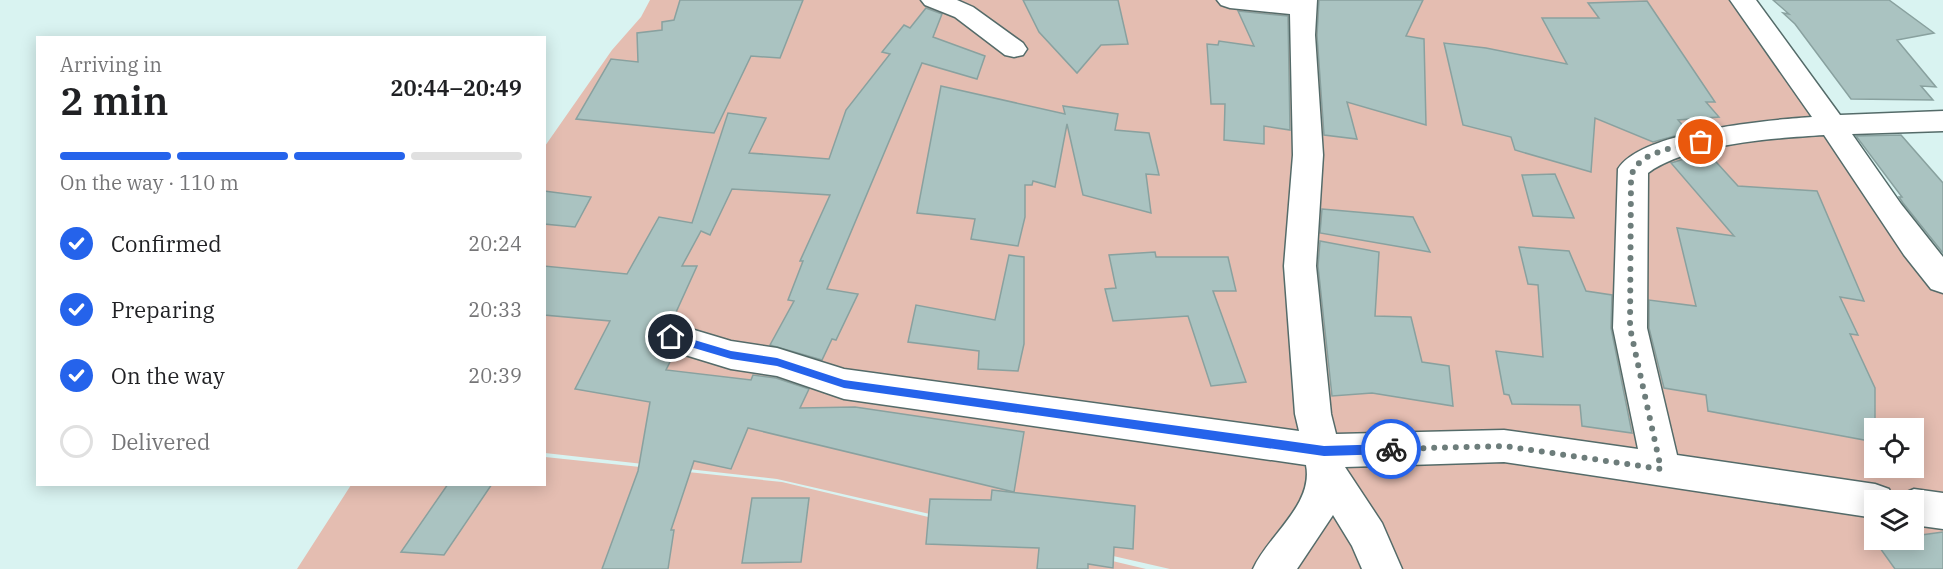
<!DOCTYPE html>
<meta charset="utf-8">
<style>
body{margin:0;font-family:"IBM Plex Serif",serif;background:#f6f6f6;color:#202124;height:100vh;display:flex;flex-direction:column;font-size:22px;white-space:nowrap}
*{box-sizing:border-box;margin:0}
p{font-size:20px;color:#757577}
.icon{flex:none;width:33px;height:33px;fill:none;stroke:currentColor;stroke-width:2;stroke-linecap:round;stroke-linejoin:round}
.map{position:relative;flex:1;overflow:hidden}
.drawer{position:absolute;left:36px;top:36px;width:510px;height:450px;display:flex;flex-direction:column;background:#fff;border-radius:0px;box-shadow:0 3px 15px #0003}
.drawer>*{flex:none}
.tools{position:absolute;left:1864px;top:418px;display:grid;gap:12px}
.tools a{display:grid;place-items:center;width:60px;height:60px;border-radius:0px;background:#fff;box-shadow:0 3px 15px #0003;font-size:30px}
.pin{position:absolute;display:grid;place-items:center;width:51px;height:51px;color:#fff;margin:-26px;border:3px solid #fff;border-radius:50%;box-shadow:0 2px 6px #0007}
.courier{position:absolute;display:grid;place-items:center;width:60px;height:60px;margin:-30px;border:4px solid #2563eb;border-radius:50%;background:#fff;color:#222;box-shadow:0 2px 8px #0007}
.summary em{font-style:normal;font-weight:600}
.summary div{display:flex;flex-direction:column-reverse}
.summary{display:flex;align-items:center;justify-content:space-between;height:102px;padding:0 24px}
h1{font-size:39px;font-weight:600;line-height:45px}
.bar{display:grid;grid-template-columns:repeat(4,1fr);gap:9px 6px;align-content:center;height:72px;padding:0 24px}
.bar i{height:8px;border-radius:4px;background:#e0e0e0}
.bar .on{background:#2563eb}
.bar p{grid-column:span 4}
ol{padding:0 24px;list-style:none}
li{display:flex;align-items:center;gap:18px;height:66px}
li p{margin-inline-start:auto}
li .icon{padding:6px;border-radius:50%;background:#2563eb;color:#fff;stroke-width:4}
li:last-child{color:#757577}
li i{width:33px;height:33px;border:3px solid #e0e0e0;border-radius:50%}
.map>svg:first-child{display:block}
.green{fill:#e4bdb1;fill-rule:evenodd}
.building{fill:#aac3c1;stroke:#89a19f;stroke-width:1.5}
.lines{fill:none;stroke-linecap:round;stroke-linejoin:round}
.minor-casing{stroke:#546b69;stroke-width:3}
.minor{fill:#fff;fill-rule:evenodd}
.route{fill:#2563eb}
.done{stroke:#6d7d7b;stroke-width:6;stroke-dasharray:0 10.8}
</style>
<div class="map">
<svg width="1943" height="569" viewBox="0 0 1943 569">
<rect width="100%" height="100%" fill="#d9f3f1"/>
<!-- green -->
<g class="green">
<path d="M650,0h1080l213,291v278h-773l-393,-90 -232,-26v-307l67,-96 29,-33zM1875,429h39v39h-39zM1875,501h39v39h-39z"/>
<polygon points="545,457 782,482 1146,569 297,569 351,485 544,484"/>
</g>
<!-- building -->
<g class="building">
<polygon points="680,0 803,0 780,58 751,56 714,133 576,119 611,59 638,62 637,33 662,30 662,22 674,20"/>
<polygon points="1023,0 1118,0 1128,44 1101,45 1077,73 1039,32"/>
<polygon points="1319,0 1423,0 1406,36 1424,39 1426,125 1347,102 1357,139 1324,135 1317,35"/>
<polygon points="1773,0 1889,0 1934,33 1897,40 1936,87 1921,86 1933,100 1851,99 1795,24 1783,13 1789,14"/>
<polygon points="1647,1 1715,102 1706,102 1719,117 1678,120 1689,132 1653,142 1595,118 1591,172 1515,150 1511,137 1463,125 1444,43 1486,48 1567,64 1542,18 1599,18 1588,3"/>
<polygon points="926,8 942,14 933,37 985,56 977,79 922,63 827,289 858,294 836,340 832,339 822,360 770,345 794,301 788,300 803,261 800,261 830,195 732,189 710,235 701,231 682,266 697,266 672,321 658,325 652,338 658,349 674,354 666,370 751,380 753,375 776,378 809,389 800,408 855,407 1024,432 1014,492 748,428 731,469 694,461 671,530 674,530 668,569 602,569 638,471 650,402 575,389 610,321 544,315 544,266 627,274 659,217 692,223 728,113 766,118 749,153 829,159 846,110 890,54 882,52 904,25 910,28"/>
<polygon points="1238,11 1288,16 1290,130 1264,126 1264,144 1224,140 1225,104 1211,104 1207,44 1218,45 1219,41 1254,46"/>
<polygon points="941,86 1065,114 1063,106 1118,114 1115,130 1149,133 1159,175 1146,174 1151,213 1083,195 1067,124 1055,187 1033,181 1032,185 1025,185 1025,217 1018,246 971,239 975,219 917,213"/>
<polygon points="1901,135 1943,183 1943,253 1903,203 1899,197 1902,197 1856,136"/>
<polygon points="1707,152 1738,186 1817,191 1864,301 1840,297 1858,335 1850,334 1875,388 1875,442 1708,411 1706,395 1664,388 1649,328 1649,300 1696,306 1677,228 1734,236 1671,163"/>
<polygon points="1555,174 1574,218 1533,216 1522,175"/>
<polygon points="544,191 591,197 575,227 544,224"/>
<polygon points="1322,209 1413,217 1430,252 1320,233"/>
<polygon points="1320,241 1379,252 1375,316 1411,317 1422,362 1449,366 1453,406 1372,393 1332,396 1318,266"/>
<polygon points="1519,247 1569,251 1586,291 1612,295 1611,328 1632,433 1582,426 1580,405 1512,404 1509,395 1504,394 1496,351 1543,357 1538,285 1528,284"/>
<polygon points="1155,252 1156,257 1228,257 1236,291 1213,291 1246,382 1211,386 1188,316 1113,321 1105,289 1116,288 1109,255"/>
<polygon points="1009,255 1024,257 1024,344 1018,371 978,369 979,351 908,342 916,305 995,320"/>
<polygon points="448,484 492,484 444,555 401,552"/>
<polygon points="992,490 1135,506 1133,549 1114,547 1113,568 1088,564 1088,569 1037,569 1039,548 926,544 930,499 991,500"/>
<polygon points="752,498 809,498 801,562 742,563"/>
<polygon points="1943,532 1943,569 1895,569 1875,541 1914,540 1914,536"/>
</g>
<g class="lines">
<defs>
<g id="minor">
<polygon points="921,0 957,0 973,7 1023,43 1027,49 1023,55 1014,57 1005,55 955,17 925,5"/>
<path d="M1217,0h100l-2,35 8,120 -7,111 15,148 5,20 168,-4 134,19 -25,-121 5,-159c23,-38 151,-49 194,-52l-82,-117h26l84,115 103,-4v20l-91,3 49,70 42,53v36l-12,-4 -27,-34 -80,-120c-48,3 -138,9 -176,38l-1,155 30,127 198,29 14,5 5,12h-19v17l-371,-56 -159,5 37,56 20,46h-40l-10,-23 -19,-31 -36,54h-44c15,-34 61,-64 53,-104l-462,-66 -67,-23 -46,-7 -72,-22 -5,-10 5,-10 12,-4 60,18 46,7 67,21 455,62 -4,-17 -11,-148 9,-111 -3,-141 -60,-6 -9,-3z"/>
<polygon points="1914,489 1943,493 1943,529 1914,525 1914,501 1897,501 1900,495"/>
</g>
</defs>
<!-- minor casing -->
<use href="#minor" class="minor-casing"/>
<!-- minor -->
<use href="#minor" class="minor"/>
</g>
<!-- route -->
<polygon class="route" points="671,333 731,351 777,358 844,380 1324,446 1391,444 1397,449 1391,454 1324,456 844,388 777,366 731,359 667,340 666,337"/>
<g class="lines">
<!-- done -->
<path class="done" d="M1391,449l113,-3 157,23 -31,-141 1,-150c4,-27 48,-31 70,-36"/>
</g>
</svg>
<div class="tools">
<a><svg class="icon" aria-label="locate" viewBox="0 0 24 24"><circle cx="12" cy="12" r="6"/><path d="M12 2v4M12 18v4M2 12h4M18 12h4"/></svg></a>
<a><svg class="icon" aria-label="layers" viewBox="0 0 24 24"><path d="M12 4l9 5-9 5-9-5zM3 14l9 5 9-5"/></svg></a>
</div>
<div class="pin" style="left:1701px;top:142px;background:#ea580c"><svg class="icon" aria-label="bag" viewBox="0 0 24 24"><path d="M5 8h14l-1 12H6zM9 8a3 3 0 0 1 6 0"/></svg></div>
<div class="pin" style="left:671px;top:337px;background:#1f2937"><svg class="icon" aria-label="home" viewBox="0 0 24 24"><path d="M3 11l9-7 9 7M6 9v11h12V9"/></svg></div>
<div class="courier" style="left:1391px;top:449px"><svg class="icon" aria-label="bike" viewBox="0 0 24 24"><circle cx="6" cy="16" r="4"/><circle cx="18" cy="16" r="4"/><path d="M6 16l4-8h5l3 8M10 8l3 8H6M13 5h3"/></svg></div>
<section class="drawer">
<div class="summary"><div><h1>2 min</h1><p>Arriving in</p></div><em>20:44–20:49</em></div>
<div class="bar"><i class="on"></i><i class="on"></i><i class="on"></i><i></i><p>On the way · 110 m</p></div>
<ol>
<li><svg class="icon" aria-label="check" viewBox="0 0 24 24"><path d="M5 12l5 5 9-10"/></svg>Confirmed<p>20:24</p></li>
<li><svg class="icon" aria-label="check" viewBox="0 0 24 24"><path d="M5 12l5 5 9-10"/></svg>Preparing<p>20:33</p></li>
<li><svg class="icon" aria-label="check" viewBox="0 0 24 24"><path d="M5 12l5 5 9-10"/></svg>On the way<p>20:39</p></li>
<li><i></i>Delivered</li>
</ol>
</section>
</div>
